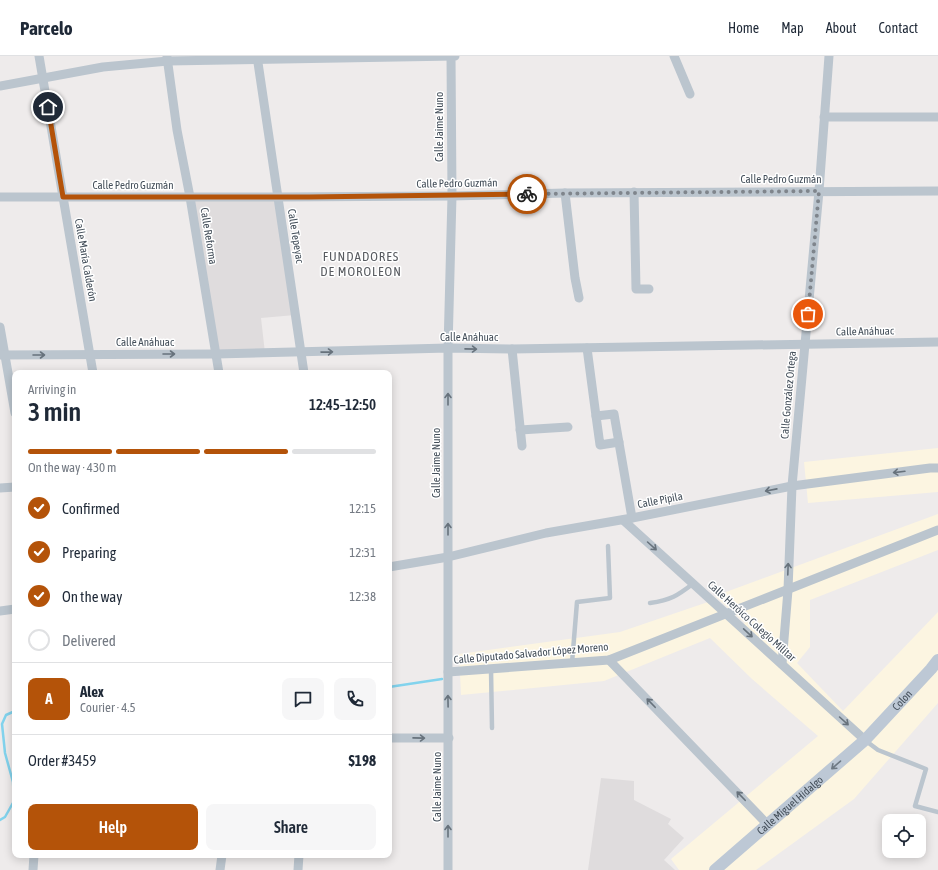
<!DOCTYPE html>
<meta charset="utf-8">
<style>
body{margin:0;font-family:"Asap Condensed",sans-serif;background:#f6f6f7;color:#1f2937;height:100vh;display:flex;flex-direction:column;font-size:15px;white-space:nowrap}
*{box-sizing:border-box;margin:0}
p{font-size:13px;color:#747a83}
.icon{flex:none;width:22px;height:22px;fill:none;stroke:currentColor;stroke-width:2;stroke-linecap:round;stroke-linejoin:round}
.map{position:relative;flex:1;overflow:hidden}
.sheet{position:absolute;left:12px;top:314px;width:380px;height:488px;display:flex;flex-direction:column;background:#fff;border-radius:8px;box-shadow:0 2px 10px #0003}
.sheet>*{flex:none}
.fabs{position:absolute;left:882px;top:758px;display:grid;gap:8px}
.fabs a{display:grid;place-items:center;width:44px;height:44px;border-radius:8px;background:#fff;box-shadow:0 2px 10px #0003;font-size:20px}
.pin{position:absolute;display:grid;place-items:center;width:34px;height:34px;color:#fff;margin:-17px;border:2px solid #fff;border-radius:50%;box-shadow:0 1px 4px #0007}
.courier{position:absolute;display:grid;place-items:center;width:40px;height:40px;margin:-20px;border:3px solid #b45309;border-radius:50%;background:#fff;color:#222;box-shadow:0 1px 5px #0007}
.headline em{font-style:normal;font-weight:600}
.headline div{display:flex;flex-direction:column-reverse}
.headline{display:flex;align-items:center;justify-content:space-between;height:68px;padding:0 16px}
h1{font-size:26px;font-weight:600;line-height:30px}
.bar{display:grid;grid-template-columns:repeat(4,1fr);gap:6px 4px;align-content:center;height:48px;padding:0 16px}
.bar i{height:5px;border-radius:3px;background:#e0e1e3}
.bar .current{background:#b45309}
.bar p{grid-column:span 4}
.line{display:flex;align-items:center;gap:10px;padding:0 16px;border-top:1px solid #e0e1e3}
.line div{flex:1}
.round{display:grid;place-items:center;flex:none;width:42px;height:42px;border-radius:8px;background:#f6f6f7}
ol{padding:0 16px;list-style:none}
li{display:flex;align-items:center;gap:12px;height:44px}
li p{margin-inline-start:auto}
li .icon{padding:4px;border-radius:50%;background:#b45309;color:#fff;stroke-width:4}
li:last-child{color:#747a83}
li i{width:22px;height:22px;border:2px solid #e0e1e3;border-radius:50%}
.action{display:flex;gap:8px;margin-top:auto;padding:8px 16px}
.action a{flex:1;height:46px;border-radius:8px;background:#b45309;color:#fff;font-size:16px;font-weight:600;line-height:46px;text-align:center}
.action a+a{background:#f6f6f7;color:#1f2937}
header{display:flex;align-items:center;gap:24px;box-sizing:border-box;height:56px;padding:0 20px;background:#fff;border-bottom:1px solid #e0e1e3}
header strong{font-size:19px}
nav{display:flex;gap:22px;margin-inline-start:auto;font-size:14px}
.map>svg:first-child{display:block}
.commercial{fill:#fcf5e1}
.education{fill:#dfdcdd}
.lines{fill:none;stroke-linecap:round;stroke-linejoin:round}
.stream{stroke:#82d3ed;stroke-width:2.5}
.lane{stroke:#bbc5ce;stroke-width:4.5}
.street{stroke:#bbc5ce;stroke-width:9}
.secondary{stroke:#bdc8d5;stroke-width:12}
.oneway{stroke:#67727c}
.oneway2{stroke:#6e7984}
.done{stroke:#7f858c;stroke-width:4;stroke-dasharray:0 7.2}
.route{stroke:#b45309;stroke-width:5}
.labels{text-anchor:middle;stroke-width:3;stroke-linejoin:round;paint-order:stroke}
.street-label{font-size:11px;fill:#434e59;stroke:#fff}
.quarter-label{font-size:13px;letter-spacing:1px;fill:#585b60;stroke:#fff}
</style>
<header>
<strong>Parcelo</strong>
<nav><a>Home</a><a>Map</a><a>About</a><a>Contact</a></nav>
</header>
<div class="map">
<svg width="938" height="814" viewBox="0 0 938 814">
<rect width="100%" height="100%" fill="#eeebeb"/>
<!-- commercial -->
<g class="commercial">
<polygon points="938,392 938,436 808,447 804,406"/>
<polygon points="938,458 938,494 810,544 810,591 797,607 843,655 938,556 938,647 854,743 756,814 679,814 671,803 818,680 752,623 710,582 604,625 461,639 459,598 620,576 708,546 737,571 745,567 715,540"/>
</g>
<!-- education -->
<g class="education">
<polygon points="190,141 278,141 295,259 261,262 265,297 216,298"/>
<polygon points="601,722 634,725 634,744 671,763 668,768 684,782 664,804 675,814 588,814"/>
</g>
<g class="lines">
<!-- stream -->
<g class="stream">
<polyline points="389,631 442,623"/>
<polyline points="0,764 5,761 14,745 13,726 5,697 2,668 6,659 15,655"/>
</g>
<!-- lane -->
<g class="lane">
<path d="M650,547c21,-3 27,-7 44,-20"/>
<polyline points="572,607 577,546 610,542 608,490"/>
<polyline points="491,613 492,672"/>
<polyline points="866,685 878,694 926,713 915,750 938,756"/>
</g>
<!-- street -->
<g class="street">
<polyline points="39,0 93,317"/>
<polyline points="257,0 304,317"/>
<polyline points="674,0 690,38"/>
<polyline points="167,1 177,74 190,141 219,317"/>
<polyline points="0,30 103,11 168,5 455,0"/>
<polyline points="824,61 938,61"/>
<polyline points="634,136 636,233 649,233"/>
<polyline points="565,137 575,222 579,242"/>
<polyline points="0,141 278,141 452,140 565,137 938,135"/>
<polyline points="0,271 15,357"/>
<polyline points="587,292 596,360 614,358 632,462"/>
<polyline points="512,293 522,390"/>
<polyline points="0,299 216,298 448,292 512,293 938,286"/>
<polyline points="596,360 600,389 619,386"/>
<polyline points="520,374 568,371"/>
<polyline points="0,432 15,431"/>
<polyline points="623,464 865,684"/>
<polyline points="389,511 448,501 546,477 632,462 792,430 930,412 938,412"/>
<polyline points="0,555 15,553"/>
<polyline points="609,604 768,769"/>
<polyline points="782,608 788,534 792,430 819,135 829,0"/>
<polyline points="448,616 609,604 938,474"/>
<polyline points="389,682 449,682"/>
<polyline points="33,814 34,799"/>
<polyline points="220,814 222,799"/>
<polyline points="298,814 299,799"/>
<polyline points="448,814 448,292 452,140 451,0"/>
</g>
<!-- secondary -->
<path class="secondary" id="s1" d="M715,814l150,-130 66,-71 7,-9"/>
</g>
<!-- one-way arrows -->
<defs><path id="oneway-shaft" d="M-6 0H5M1.5-3L5.5 0L1.5 3" fill="none" stroke-width="1.6" stroke-linecap="round" stroke-linejoin="round"/></defs>
<g class="oneway">
<use href="#oneway-shaft" transform="translate(471 293) rotate(1)"/>
<use href="#oneway-shaft" transform="translate(327 296) rotate(-1)"/>
<use href="#oneway-shaft" transform="translate(169 298)"/>
<use href="#oneway-shaft" transform="translate(39 299)"/>
<use href="#oneway-shaft" transform="translate(448 343) rotate(-90)"/>
<use href="#oneway-shaft" transform="translate(899 416) rotate(173)"/>
<use href="#oneway-shaft" transform="translate(771 434) rotate(169)"/>
<use href="#oneway-shaft" transform="translate(448 473) rotate(-90)"/>
<use href="#oneway-shaft" transform="translate(652 490) rotate(42)"/>
<use href="#oneway-shaft" transform="translate(788 513) rotate(-88)"/>
<use href="#oneway-shaft" transform="translate(748 577) rotate(43)"/>
<use href="#oneway-shaft" transform="translate(448 645) rotate(-91)"/>
<use href="#oneway-shaft" transform="translate(651 647) rotate(-134)"/>
<use href="#oneway-shaft" transform="translate(844 665) rotate(42)"/>
<use href="#oneway-shaft" transform="translate(419 682) rotate(1)"/>
<use href="#oneway-shaft" transform="translate(741 740) rotate(-134)"/>
<use href="#oneway-shaft" transform="translate(448 775) rotate(-90)"/>
</g>
<use class="oneway2" href="#oneway-shaft" transform="translate(836 709) rotate(139)"/>
<g class="lines">
<!-- done -->
<polyline class="done" points="527,138 819,135 808,258"/>
<!-- route -->
<polyline class="route" points="48,51 63,141 309,141 527,138"/>
</g>
<g class="labels">
<!-- street labels -->
<g class="street-label">
<text transform="translate(439 71) rotate(-90)" y="4">Calle Jaime Nuno</text>
<text x="781" y="127">Calle Pedro Guzmán</text>
<text transform="translate(457 127) rotate(-1)" y="4">Calle Pedro Guzmán</text>
<text x="133" y="133">Calle Pedro Guzmán</text>
<text transform="translate(209 180) rotate(81)" y="4">Calle Reforma</text>
<text transform="translate(296 180) rotate(81)" y="4">Calle Tepeyac</text>
<text transform="translate(86 204) rotate(80)" y="4">Calle María Calderón</text>
<text transform="translate(865 275) rotate(-1)" y="4">Calle Anáhuac</text>
<text x="469" y="285">Calle Anáhuac</text>
<text x="145" y="290">Calle Anáhuac</text>
<text transform="translate(788 339) rotate(-85)" y="4">Calle González Ortega</text>
<text transform="translate(436 407) rotate(-90)" y="4">Calle Jaime Nuno</text>
<text transform="translate(660 444) rotate(-11)" y="4">Calle Pípila</text>
<text transform="translate(752 565) rotate(42)" y="4">Calle Heróico Colegio Militar</text>
<text transform="translate(531 597) rotate(-5)" y="4">Calle Diputado Salvador López Moreno</text>
<text dy="4" stroke="none"><textPath href="#s1" startOffset="253">Colon</textPath></text>
<text transform="translate(437 731) rotate(-90)" y="4">Calle Jaime Nuno</text>
<text dy="4" stroke="none"><textPath href="#s1" startOffset="99">Calle Miguel Hidalgo</textPath></text>
</g>
<!-- quarter labels -->
<g class="quarter-label">
<text x="361" y="205">FUNDADORES<tspan x="361" dy="15">DE MOROLEON</tspan></text>
</g>
</g>
</svg>
<div class="fabs">
<a><svg class="icon" aria-label="locate" viewBox="0 0 24 24"><circle cx="12" cy="12" r="6"/><path d="M12 2v4M12 18v4M2 12h4M18 12h4"/></svg></a>
</div>
<div class="pin" style="left:808px;top:258px;background:#ea580c"><svg class="icon" aria-label="bag" viewBox="0 0 24 24"><path d="M5 8h14l-1 12H6zM9 8a3 3 0 0 1 6 0"/></svg></div>
<div class="pin" style="left:48px;top:51px;background:#1f2937"><svg class="icon" aria-label="home" viewBox="0 0 24 24"><path d="M3 11l9-7 9 7M6 9v11h12V9"/></svg></div>
<div class="courier" style="left:527px;top:138px"><svg class="icon" aria-label="bike" viewBox="0 0 24 24"><circle cx="6" cy="16" r="4"/><circle cx="18" cy="16" r="4"/><path d="M6 16l4-8h5l3 8M10 8l3 8H6M13 5h3"/></svg></div>
<section class="sheet">
<div class="headline"><div><h1>3 min</h1><p>Arriving in</p></div><em>12:45–12:50</em></div>
<div class="bar"><i class="current"></i><i class="current"></i><i class="current"></i><i></i><p>On the way · 430 m</p></div>
<ol>
<li><svg class="icon" aria-label="check" viewBox="0 0 24 24"><path d="M5 12l5 5 9-10"/></svg>Confirmed<p>12:15</p></li>
<li><svg class="icon" aria-label="check" viewBox="0 0 24 24"><path d="M5 12l5 5 9-10"/></svg>Preparing<p>12:31</p></li>
<li><svg class="icon" aria-label="check" viewBox="0 0 24 24"><path d="M5 12l5 5 9-10"/></svg>On the way<p>12:38</p></li>
<li><i></i>Delivered</li>
</ol>
<div class="line" style="height:72px"><b class="round" style="background:#b45309;color:#fff">A</b><div><b>Alex</b><p>Courier · 4.5</p></div><a class="round"><svg class="icon" aria-label="chat" viewBox="0 0 24 24"><path d="M4 5h16v11H9l-5 4z"/></svg></a><a class="round"><svg class="icon" aria-label="phone" viewBox="0 0 24 24"><path d="M5 4h4l2 5-3 2q2 4 5 5l2-3 5 2v4C11 20 4 13 5 4z"/></svg></a></div>
<div class="line" style="height:52px"><div>Order #3459</div><b>$198</b></div>
<div class="action"><a>Help</a><a>Share</a></div>
</section>
</div>
